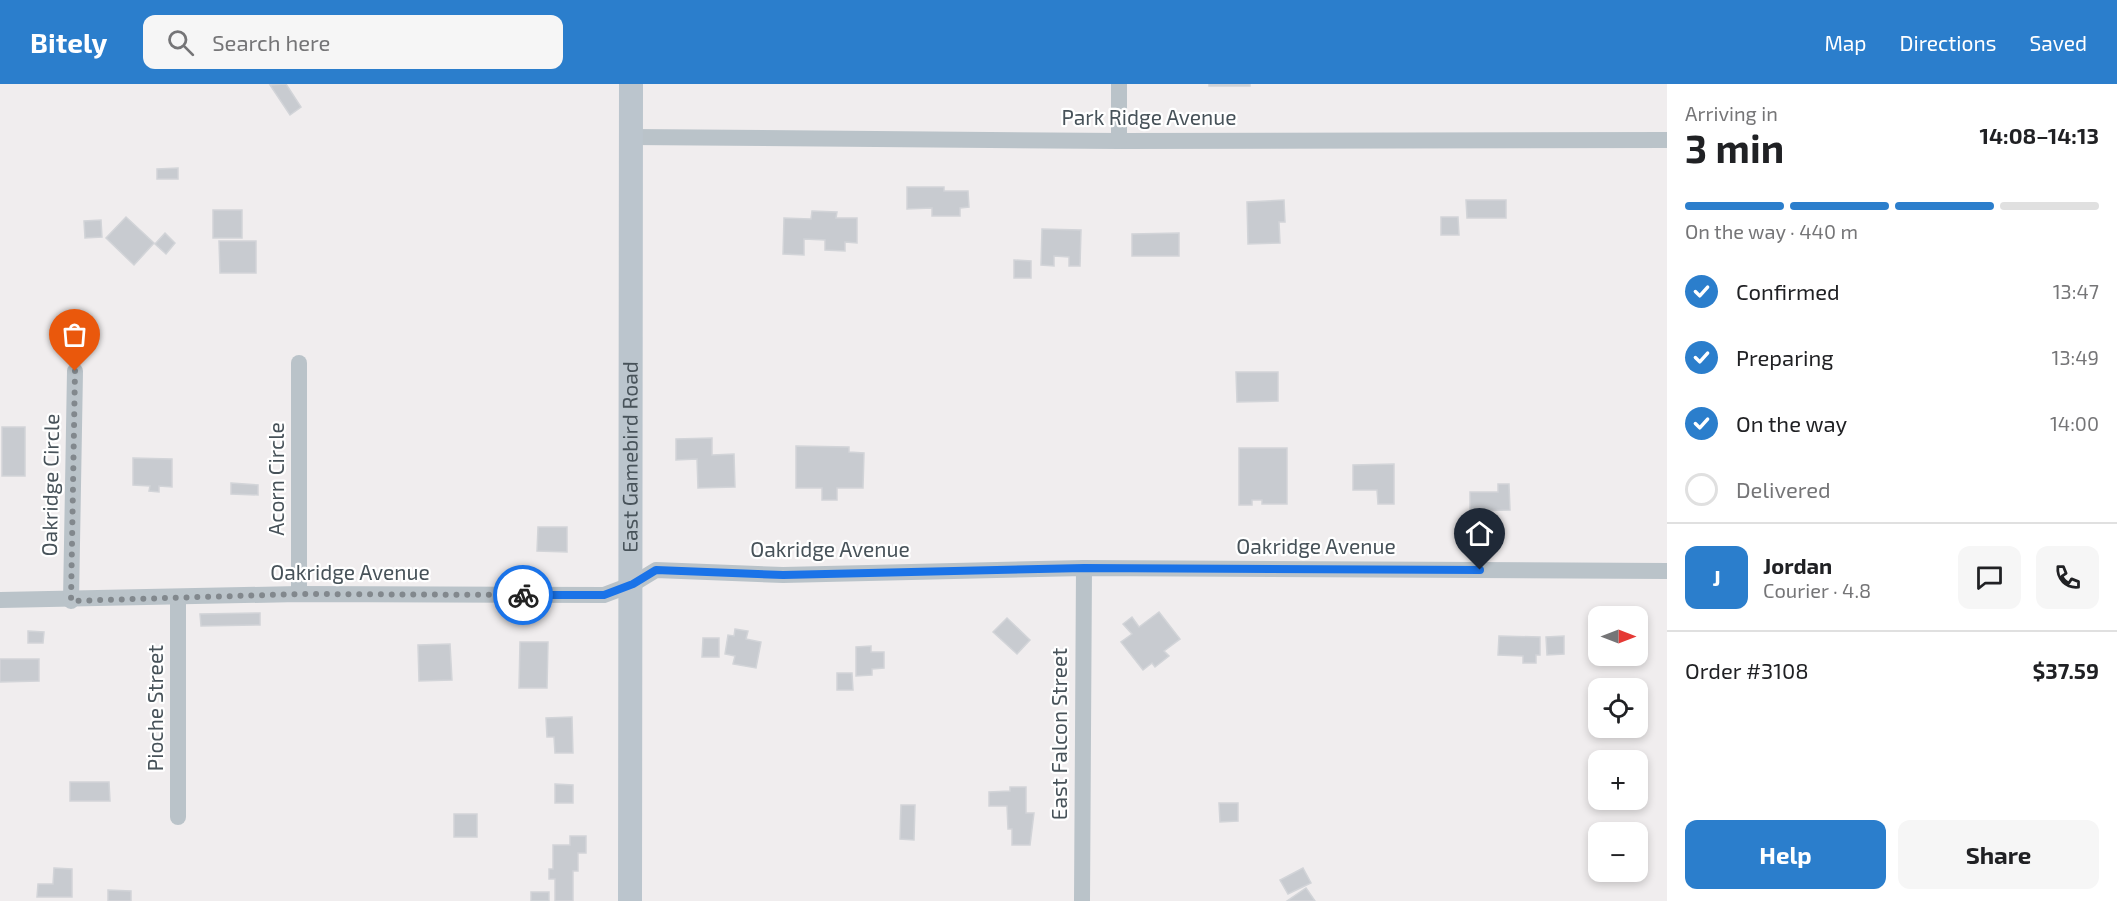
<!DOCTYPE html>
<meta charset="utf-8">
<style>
body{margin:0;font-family:"Exo 2",sans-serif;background:#f6f6f6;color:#202124;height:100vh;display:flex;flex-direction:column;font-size:22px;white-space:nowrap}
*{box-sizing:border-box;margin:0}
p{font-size:20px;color:#757577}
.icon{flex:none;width:33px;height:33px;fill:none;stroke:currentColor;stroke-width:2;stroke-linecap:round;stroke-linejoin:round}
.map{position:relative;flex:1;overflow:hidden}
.drawer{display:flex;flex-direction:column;background:#fff;width:450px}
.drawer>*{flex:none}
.needle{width:39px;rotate:90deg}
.fabs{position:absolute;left:1588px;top:522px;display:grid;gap:12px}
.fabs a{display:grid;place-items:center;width:60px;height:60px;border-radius:12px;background:#fff;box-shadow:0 3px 9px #0003;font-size:30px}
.pin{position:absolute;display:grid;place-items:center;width:51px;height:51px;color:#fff;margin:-62px -26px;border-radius:50% 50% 50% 0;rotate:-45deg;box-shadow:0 0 6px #0007}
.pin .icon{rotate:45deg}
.courier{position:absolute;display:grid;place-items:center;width:60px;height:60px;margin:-30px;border:4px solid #1a73e8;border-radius:50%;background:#fff;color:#222;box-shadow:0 2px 8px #0007}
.head em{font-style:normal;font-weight:700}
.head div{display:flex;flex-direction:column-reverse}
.head{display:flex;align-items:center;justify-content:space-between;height:102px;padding:0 18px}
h1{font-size:39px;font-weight:700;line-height:45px}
.bar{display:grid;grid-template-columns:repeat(4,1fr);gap:9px 6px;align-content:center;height:72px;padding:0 18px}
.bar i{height:8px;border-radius:4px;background:#e0e0e0}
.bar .active{background:#2b7ecc}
.bar p{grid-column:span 4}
.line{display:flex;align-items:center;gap:15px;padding:0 18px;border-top:2px solid #e0e0e0}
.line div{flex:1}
.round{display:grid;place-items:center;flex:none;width:63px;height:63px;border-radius:12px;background:#f6f6f6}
ol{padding:0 18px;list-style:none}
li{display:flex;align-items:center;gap:18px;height:66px}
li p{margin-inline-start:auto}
li .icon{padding:6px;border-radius:50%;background:#2b7ecc;color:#fff;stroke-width:4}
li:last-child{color:#757577}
li i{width:33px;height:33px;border:3px solid #e0e0e0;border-radius:50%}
.cta{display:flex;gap:12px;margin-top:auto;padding:12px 18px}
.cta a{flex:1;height:69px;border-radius:12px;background:#2b7ecc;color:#fff;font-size:24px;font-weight:700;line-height:69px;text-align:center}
.cta a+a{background:#f6f6f6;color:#202124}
header{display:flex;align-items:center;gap:36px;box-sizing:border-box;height:84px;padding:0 30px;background:#2b7ecc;color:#fff}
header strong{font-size:28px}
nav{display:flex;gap:33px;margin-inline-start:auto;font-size:21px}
.search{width:420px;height:54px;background:#f6f6f6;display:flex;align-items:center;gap:15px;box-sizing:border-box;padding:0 21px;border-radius:12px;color:#757577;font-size:22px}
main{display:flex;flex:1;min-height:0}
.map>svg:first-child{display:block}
.building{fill:#c8cbd0;stroke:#d2d4d8;stroke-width:1.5}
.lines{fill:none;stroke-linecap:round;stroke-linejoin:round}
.minor{stroke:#bac3c9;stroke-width:16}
.secondary{stroke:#bbc5cd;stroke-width:24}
.done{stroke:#82888d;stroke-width:6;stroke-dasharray:0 10.8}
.route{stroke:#1a73e8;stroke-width:8}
.labels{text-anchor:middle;stroke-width:4.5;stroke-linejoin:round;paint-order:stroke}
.street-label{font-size:21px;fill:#475259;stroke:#fff}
</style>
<header>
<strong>Bitely</strong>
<div class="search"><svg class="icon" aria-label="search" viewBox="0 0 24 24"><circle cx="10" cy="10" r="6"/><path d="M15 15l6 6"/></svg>Search here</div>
<nav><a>Map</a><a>Directions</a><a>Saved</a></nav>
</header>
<main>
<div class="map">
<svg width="1667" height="817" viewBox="0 0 1667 817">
<rect width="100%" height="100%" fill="#f0edee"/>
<!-- building -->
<g class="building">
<polygon points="286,0 301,23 290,31 270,1"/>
<rect x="1209" y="0" width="41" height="2"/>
<polygon points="178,84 178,95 157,95 157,85"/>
<polygon points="907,103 944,103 944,107 968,107 969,123 960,124 960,132 932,132 932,124 907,125"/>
<polygon points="1284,116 1285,138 1279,138 1280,159 1248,160 1247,118"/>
<polygon points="1466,116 1506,116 1506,134 1467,134"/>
<rect x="213" y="126" width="29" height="28"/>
<polygon points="812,127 837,128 836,134 857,134 857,159 845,158 845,167 825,166 825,156 804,155 804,171 783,170 784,134 811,135"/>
<polygon points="126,133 154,159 134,181 106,154"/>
<polygon points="1441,133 1458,133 1459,151 1441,151"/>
<polygon points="101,136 102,153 85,154 84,137"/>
<polygon points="1042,145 1081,146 1080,182 1069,182 1069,173 1054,172 1054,182 1041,181"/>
<polygon points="165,149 175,159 166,170 155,160"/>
<polygon points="1179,149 1179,172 1132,172 1132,150"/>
<polygon points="219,157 256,157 256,189 220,189"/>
<polygon points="1014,176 1031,177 1031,194 1014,194"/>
<polygon points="1236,288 1278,288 1278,317 1237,318"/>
<rect x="2" y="343" width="23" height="49"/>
<polygon points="712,354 712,371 734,370 735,403 698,404 697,375 676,376 676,355"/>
<polygon points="796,362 849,363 849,368 864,369 863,404 837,404 837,416 822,416 822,404 796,404"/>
<polygon points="1239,364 1287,364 1287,420 1262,420 1262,416 1252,416 1252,421 1239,421"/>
<polygon points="133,374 172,375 172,403 159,402 159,408 149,407 150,402 133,401"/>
<polygon points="1394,380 1394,420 1378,420 1377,406 1353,406 1353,381"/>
<polygon points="231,399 258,401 258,411 231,410"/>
<polygon points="1498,400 1509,400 1510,426 1470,427 1470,408 1498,408"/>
<polygon points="538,443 567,443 567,468 537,467"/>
<polygon points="1159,528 1180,555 1164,567 1169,572 1155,583 1152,579 1143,586 1121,558 1132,550 1123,540 1132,533 1139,543"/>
<polygon points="260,529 260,541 201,542 200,530"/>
<polygon points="1007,534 1030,556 1017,570 993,548"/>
<polygon points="735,545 748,547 746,555 761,558 756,584 733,580 735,572 725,570 728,551 734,552"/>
<polygon points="28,547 44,548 43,559 28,559"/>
<polygon points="1499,552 1540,553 1540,571 1536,571 1536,579 1523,579 1523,572 1498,571"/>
<polygon points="1564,552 1564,570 1547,571 1546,553"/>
<polygon points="703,554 719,554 719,573 702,573"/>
<polygon points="520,558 548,558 547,604 519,604"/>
<polygon points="450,560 452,596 419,597 418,561"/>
<polygon points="871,562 871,568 884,568 884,584 872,585 872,591 856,592 856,563"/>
<polygon points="0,575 39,575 39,597 0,598"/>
<polygon points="837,589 852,589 853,606 837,606"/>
<polygon points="572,633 573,669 555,669 554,653 547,653 546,634"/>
<polygon points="70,698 109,698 110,717 70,717"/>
<polygon points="555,700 573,701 573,719 555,719"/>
<polygon points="1010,703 1026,703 1026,729 1034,729 1030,761 1012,761 1012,745 1008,745 1007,722 989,722 989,708 1010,707"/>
<polygon points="1219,719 1238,719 1238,737 1220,738"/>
<polygon points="901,721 915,721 914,756 900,755"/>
<rect x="454" y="730" width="23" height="23"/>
<polygon points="570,752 586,752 586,769 578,769 578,787 573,787 573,817 555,817 555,795 549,795 549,785 553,785 553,761 570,761"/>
<polygon points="54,784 72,785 72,813 37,813 38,800 53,800"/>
<polygon points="1303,784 1311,799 1288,810 1280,796"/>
<polygon points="1306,804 1315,817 1287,817"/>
<polygon points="108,806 131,807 131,817 108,817"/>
<rect x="531" y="808" width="18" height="9"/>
</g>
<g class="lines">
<!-- minor -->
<g class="minor">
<polyline points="631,53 1119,57 1667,56"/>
<polyline points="1119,57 1119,0"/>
<polyline points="299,510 299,279"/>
<polyline points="178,514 178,733"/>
<polyline points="0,516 299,510 604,511 633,500 656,486 783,491 1084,484 1667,487"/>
<polyline points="71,517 75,287"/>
<polyline points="1082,817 1084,484"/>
</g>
<!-- secondary -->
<path class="secondary" id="s1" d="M630,817l1,-817"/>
</g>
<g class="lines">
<!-- done -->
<polyline class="done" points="75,287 71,517 299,510 523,511"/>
<!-- route -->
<polyline class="route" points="523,511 604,511 633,500 656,486 783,491 1084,484 1480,486"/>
</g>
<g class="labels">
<!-- street labels -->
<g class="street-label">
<text x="1149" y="41">Park Ridge Avenue</text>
<text dy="7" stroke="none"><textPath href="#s1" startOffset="444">East Gamebird Road</textPath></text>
<text transform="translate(277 395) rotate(-90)" y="7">Acorn Circle</text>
<text transform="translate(51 401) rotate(-89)" y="7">Oakridge Circle</text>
<text x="1316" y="470">Oakridge Avenue</text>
<text x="830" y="473">Oakridge Avenue</text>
<text x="350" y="496">Oakridge Avenue</text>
<text transform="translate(156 624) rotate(-90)" y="7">Pioche Street</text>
<text transform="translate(1060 650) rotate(-90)" y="7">East Falcon Street</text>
</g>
</g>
</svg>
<div class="fabs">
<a><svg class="needle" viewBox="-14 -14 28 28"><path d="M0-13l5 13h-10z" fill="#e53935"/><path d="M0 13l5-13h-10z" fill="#757577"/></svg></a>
<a><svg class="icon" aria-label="locate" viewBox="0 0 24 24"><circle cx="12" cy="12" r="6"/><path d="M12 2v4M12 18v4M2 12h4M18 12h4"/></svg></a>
<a>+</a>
<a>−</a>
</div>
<div class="pin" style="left:75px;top:287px;background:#ea580c"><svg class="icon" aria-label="bag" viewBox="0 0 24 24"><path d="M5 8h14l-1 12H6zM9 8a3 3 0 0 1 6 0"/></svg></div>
<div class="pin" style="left:1480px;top:486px;background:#1f2937"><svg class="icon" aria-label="home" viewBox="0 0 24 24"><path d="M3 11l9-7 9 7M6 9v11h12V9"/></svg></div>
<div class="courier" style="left:523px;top:511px"><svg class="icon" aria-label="bike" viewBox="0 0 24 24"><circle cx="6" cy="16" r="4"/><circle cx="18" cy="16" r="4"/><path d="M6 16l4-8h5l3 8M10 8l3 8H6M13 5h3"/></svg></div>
</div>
<section class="drawer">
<div class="head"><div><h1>3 min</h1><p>Arriving in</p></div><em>14:08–14:13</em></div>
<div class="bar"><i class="active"></i><i class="active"></i><i class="active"></i><i></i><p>On the way · 440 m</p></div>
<ol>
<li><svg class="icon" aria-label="check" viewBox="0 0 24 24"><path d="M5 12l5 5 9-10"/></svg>Confirmed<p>13:47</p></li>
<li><svg class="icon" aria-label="check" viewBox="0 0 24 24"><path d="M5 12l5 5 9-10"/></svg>Preparing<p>13:49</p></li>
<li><svg class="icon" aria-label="check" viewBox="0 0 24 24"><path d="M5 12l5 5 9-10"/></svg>On the way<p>14:00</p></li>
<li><i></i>Delivered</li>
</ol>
<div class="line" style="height:108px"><b class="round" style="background:#2b7ecc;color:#fff">J</b><div><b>Jordan</b><p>Courier · 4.8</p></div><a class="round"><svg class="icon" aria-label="chat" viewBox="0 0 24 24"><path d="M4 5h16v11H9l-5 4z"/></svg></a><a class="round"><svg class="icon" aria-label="phone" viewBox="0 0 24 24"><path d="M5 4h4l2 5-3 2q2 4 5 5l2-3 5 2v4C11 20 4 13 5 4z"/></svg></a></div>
<div class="line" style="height:78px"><div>Order #3108</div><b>$37.59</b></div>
<div class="cta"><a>Help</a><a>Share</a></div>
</section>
</main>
